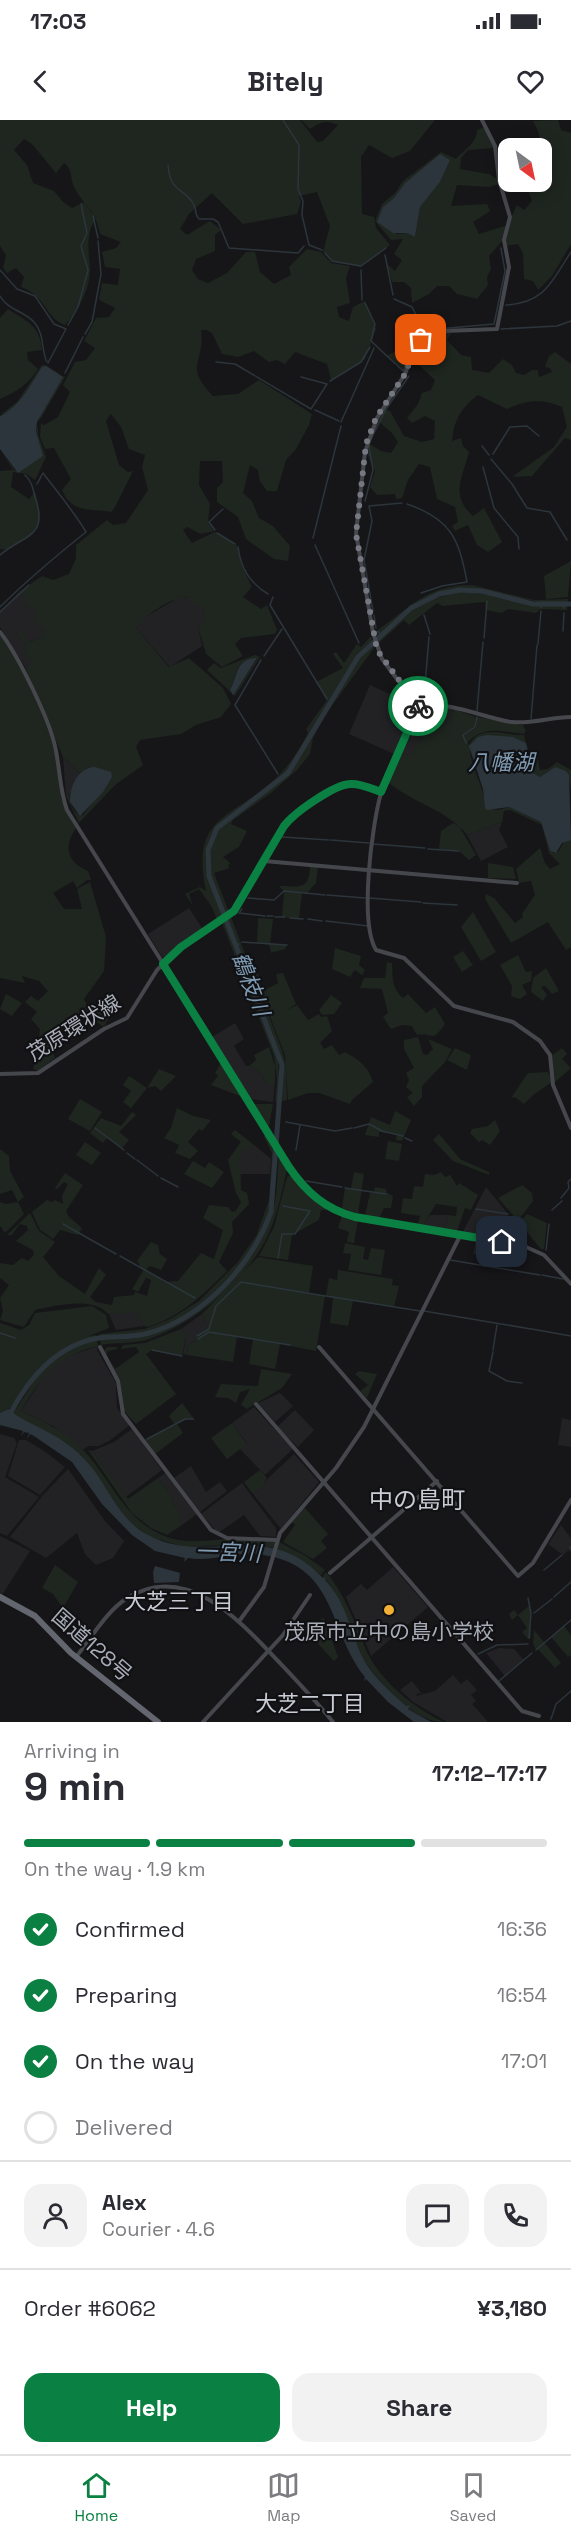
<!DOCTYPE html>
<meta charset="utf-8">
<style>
body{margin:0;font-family:"Space Grotesk","Noto Sans JP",sans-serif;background:#f2f2f3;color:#2b2b33;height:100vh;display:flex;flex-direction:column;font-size:22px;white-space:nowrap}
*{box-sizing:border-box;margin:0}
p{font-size:20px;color:#7c7c81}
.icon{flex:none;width:33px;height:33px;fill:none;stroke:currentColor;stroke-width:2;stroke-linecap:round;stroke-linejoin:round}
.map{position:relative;height:1602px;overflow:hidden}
.drawer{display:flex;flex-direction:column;background:#fff;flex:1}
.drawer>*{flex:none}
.needle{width:39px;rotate:147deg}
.tools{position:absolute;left:498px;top:18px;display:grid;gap:12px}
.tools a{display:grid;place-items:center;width:54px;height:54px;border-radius:12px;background:#fff;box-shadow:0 3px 15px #0003;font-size:30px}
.pin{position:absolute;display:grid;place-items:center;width:51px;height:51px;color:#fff;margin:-26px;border-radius:12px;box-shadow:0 3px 9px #0006}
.courier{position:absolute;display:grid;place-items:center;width:60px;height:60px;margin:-30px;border:4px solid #0b8043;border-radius:50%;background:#fff;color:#222;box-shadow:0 2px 8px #0007}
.head em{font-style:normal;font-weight:800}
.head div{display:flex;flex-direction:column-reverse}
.head{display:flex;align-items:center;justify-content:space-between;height:102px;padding:0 24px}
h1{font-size:39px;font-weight:800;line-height:45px}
.bar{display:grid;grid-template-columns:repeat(4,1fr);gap:9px 6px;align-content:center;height:72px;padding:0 24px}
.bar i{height:8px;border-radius:4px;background:#e1e1e2}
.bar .current{background:#0b8043}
.bar p{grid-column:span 4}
.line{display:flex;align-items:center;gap:15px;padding:0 24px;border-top:2px solid #e1e1e2}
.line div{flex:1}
.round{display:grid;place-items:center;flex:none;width:63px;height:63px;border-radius:18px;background:#f2f2f3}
ol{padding:0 24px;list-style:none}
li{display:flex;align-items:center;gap:18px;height:66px}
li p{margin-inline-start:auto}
li .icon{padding:6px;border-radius:50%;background:#0b8043;color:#fff;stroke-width:4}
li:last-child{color:#7c7c81}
li i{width:33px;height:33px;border:3px solid #e1e1e2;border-radius:50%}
.button{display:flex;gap:12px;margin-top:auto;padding:12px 24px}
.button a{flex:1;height:69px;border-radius:18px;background:#0b8043;color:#fff;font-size:24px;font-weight:800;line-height:69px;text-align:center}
.button a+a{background:#f2f2f3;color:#2b2b33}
.status{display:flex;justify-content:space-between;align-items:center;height:42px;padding:0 30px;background:#fff;direction:ltr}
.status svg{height:16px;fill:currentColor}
header{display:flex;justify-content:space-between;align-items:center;height:78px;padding:0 24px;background:#fff;font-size:27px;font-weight:800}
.tab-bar{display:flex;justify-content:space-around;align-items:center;height:84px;border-top:2px solid #e1e1e2;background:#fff;font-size:16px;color:#7c7c81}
.tab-bar a{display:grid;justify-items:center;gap:3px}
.tab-bar .current{color:#0b8043}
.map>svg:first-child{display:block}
.built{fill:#222225}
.green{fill:#1e261f;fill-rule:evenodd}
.water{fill:#2c353c}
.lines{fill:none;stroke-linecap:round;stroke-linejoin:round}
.stream{stroke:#2c353c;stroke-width:1.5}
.river{stroke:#2c353c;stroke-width:5}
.secondary{stroke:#45474d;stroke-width:4}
.highway{stroke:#63666e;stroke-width:6}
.done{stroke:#757880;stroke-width:6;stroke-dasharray:0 10.8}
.route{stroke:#0b8043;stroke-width:8}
.poi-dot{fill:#f2b134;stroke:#111113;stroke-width:2}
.labels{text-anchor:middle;stroke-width:4.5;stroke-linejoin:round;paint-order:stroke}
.street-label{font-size:21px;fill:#a8adb8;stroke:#111113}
.poi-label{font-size:21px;fill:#a8adb8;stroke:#111113}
.water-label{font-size:22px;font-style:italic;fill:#7f9bb3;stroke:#111113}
.neighbourhood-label{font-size:22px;fill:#c9ccd4;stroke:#111113}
.quarter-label{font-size:24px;fill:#c9ccd4;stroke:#111113}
</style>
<div class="status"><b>17:03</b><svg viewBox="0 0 49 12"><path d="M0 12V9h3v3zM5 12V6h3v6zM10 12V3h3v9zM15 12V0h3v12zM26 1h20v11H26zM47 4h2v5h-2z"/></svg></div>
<header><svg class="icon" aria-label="back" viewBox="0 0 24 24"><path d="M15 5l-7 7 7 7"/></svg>Bitely<svg class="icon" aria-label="heart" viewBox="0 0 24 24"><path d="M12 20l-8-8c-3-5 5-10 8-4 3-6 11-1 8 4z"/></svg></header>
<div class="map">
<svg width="571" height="1602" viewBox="0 0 571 1602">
<rect width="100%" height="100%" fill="#161618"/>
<!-- built -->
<g class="built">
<polygon points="19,472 23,472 37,489 46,510 42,518 29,522 22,515 17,516 26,523 33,545 25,547 0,507 0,491"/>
<polygon points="188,477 202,486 205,500 198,507 202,526 170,547 136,508 142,499 178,478"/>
<polygon points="370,565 416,586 394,634 349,614"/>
<polygon points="443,587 453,589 451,603 430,606 410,637 402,633 421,597"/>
<polygon points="63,637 80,653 70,674 66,676"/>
<polygon points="502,702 499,710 508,727 481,741 467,715"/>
<polygon points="189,788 202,808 201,811 167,836 162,837 148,814"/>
<polygon points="235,903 244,919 234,926 246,946 250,945 260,953 267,963 275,963 273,982 251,979 212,917"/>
<polygon points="253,1024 271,1039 270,1054 240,1054 239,1033"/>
<polygon points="486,1067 508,1094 504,1118 463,1112"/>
<polygon points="430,1095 448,1095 445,1109 423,1105"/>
<polygon points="476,1120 492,1122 490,1137 473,1134"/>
<polygon points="136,1191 144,1206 116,1210 109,1194"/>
<polygon points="202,1194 208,1207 198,1219 188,1225 187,1235 183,1234 186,1218 181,1209"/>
<polygon points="98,1226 97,1230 116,1263 117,1288 130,1305 109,1321 99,1326 88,1326 83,1330 53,1306 21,1291 47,1251 63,1238"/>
<polygon points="280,1273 293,1286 275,1302 258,1283"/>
<polygon points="254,1287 293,1329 265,1355 240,1329 247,1323 232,1303"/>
<polygon points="295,1290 314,1310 298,1327 277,1307"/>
<polygon points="562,1298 571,1300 571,1327 558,1325"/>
<polygon points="132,1309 162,1350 126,1377 92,1331 114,1322"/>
<polygon points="0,1314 14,1318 17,1323 5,1357 39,1377 7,1416 0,1413"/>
<polygon points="19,1320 26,1320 44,1331 65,1347 40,1375 8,1356"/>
<polygon points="294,1334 319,1362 281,1409 253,1374 266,1365 264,1362"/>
<polygon points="191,1346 206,1372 220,1362 227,1371 200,1392 174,1358"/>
<polygon points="68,1349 105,1401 124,1421 113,1438 96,1445 85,1434 77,1413 46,1438 10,1417 43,1375"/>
<polygon points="165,1353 197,1394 182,1405 178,1399 182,1396 172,1382 174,1380 158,1358"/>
<polygon points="242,1363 276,1408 276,1417 260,1416 244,1395 218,1413 201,1394"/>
<polygon points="561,1405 571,1418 571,1432 569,1430 563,1435 548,1424"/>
<polygon points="0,1416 30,1431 2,1475 0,1474"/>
<polygon points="393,1447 428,1487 371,1536 346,1477 361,1464 367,1470"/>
<polygon points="499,1528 514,1529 524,1540 505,1556 486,1533"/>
<polygon points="453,1555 461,1564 467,1559 477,1570 471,1575 476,1581 472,1584 488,1602 447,1602 413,1582 400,1570 412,1561 422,1574 418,1573 416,1576 435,1571"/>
</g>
<!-- green -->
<g class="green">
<path d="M0,0h300l17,22 6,-1 15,-16c-11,-5 -17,-4 -28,4l-9,-9h134l-25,31 -18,7 -23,-13 -8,12 1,57 12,3 2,11 14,17 -29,22 -29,-5 -9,-10 7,-26 -13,-34 -18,4 2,6 -4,12 -54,10 -31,-31 -23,21 -9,15 7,6 23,-14 11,9 -6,5v16l-19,8 -4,11 6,9 10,4 19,-10 19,-21h9l5,20 14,12 17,-9 -2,-8 18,-18 14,3 10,11 19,3 -4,12 4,25 -13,4 2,10 10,4 4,-14 12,-6 11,28 -11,30 -34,21 -4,-16 -32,-12 -10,12 -8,-4 -8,2 -15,-11 -16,6 -16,-3 -10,-21 -5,-3h-6c4,35 -18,35 12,66l25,-2 21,-14 53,34 -3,11 -13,24 -10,11 -9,31h-10l-7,-10 -2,-11 -8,-5 -7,28 9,8 7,17 14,8 17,20 -2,15 -14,-2 -28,-20 -8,-22 -21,-15v-14l6,-6 -1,-21h-22l-1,24 11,19 -2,18 6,9 -13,3 -14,-7 -4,3 9,13 23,-11 22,14 6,22 9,19 -9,10 18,12 6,-4 10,25 -2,4 -34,4 -6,6 8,12 -21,11 -16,-13 -8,-27 7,-7 -3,-14 -6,1 -8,-10c-18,1 -42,17 -52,31l33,39 20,-9 34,30 8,16 -10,13 -25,8 -15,9 -41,6 -4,7 7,18 -28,20 -36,38 -13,-27 4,-2c-2,8 4,21 13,21l29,-38c-11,-7 -20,-16 -32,-4l-17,-16 -38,-90 8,-3 -9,-13 2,-8 -9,-7 4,-4 8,10 13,-4 3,-8 -12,-12 3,-9 -11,-4 1,-8 -7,-5 23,-16 11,4 16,-6 7,-16v-13l31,-25 6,5 13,-2 22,-33 -6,-23 3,-12 -16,-6 -8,-22 -10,-13 -5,7 13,44 9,7 5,-1 -19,38 -3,3c-21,-4 -39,2 -49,-22l9,-11 -17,-31 -9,1 -5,-12 1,-14 3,2 14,-8 12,-25 -7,-7 12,-23 11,-2 9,-12 -11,-7 12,-23 13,-1 6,-9 -16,-8 3,-17 16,2 2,-16 -15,-2 -3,-15 14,-4 5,-6 -21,-8c-4,-24 -15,-27 -25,-45 -5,-9 -2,-20 -11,-26l-8,10 -24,-29 -8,-5 -10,11 13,15 6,18 21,8 9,11 9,6 12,-6 12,17c-11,14 -7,34 -6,50 0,21 -12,42 -25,56 -18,-5 -19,-29 -44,-38l3,-10 -8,-9 -9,5 -4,-5 3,-13 -6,-9z"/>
<path d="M558,0l3,10 10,3v111l-19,32 -14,14 -5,-9 -9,-2 -1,-25 -5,-10 -13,2c1,-13 6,-30 12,-41l7,5 8,-9 -7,-19h17l-3,-49 -6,-12z"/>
<path d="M485,7l9,21 -26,2 -7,8 -1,11 29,5 8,5 2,5 -10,3 -32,-2 -6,21 36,-2 3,7 -17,11 6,12 29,-9 -6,16 -13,15 2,13 -4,8 1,8 -11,14 -20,-5 -8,-8h-12l-8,8 -17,9 -1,-15 -7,-6h-12l-5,-18 8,7 7,-11 -8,-6 9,-15 -12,1 -16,-19 7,-17 13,-11 8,-12 38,-29 15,7c8,-9 21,-16 21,-29zM440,34l10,6 -10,22 -20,25 -5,30 -8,-4 -10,1 -19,-15 27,-36z"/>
<path d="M8,189c18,12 32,16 34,41l-15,2 1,8 10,9c-8,14 -23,24 -38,30v-81z"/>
<path d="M452,212l-5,8 14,15 10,2 1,13 17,3 14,-14 9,6 4,8 8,2 8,-5h6l1,7 13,-5 -2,-4 -5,-1 4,-11 6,-4 16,12v76l-6,-2 -33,38 -20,1 42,-30 13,-20 -5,-20c-20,-9 -36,-7 -55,2l-29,-14c-17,13 -24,25 -26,46l9,-3 2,8 6,6c-7,27 -19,43 4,64l11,-8 18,34 -14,10 -11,-7 -9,-20 -13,6 -3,-5 6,-4 -3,-15 -18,-8 -7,-32 -11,-3 -11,16 -6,18 -6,1 -1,-5 -18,1 -7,-8 5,-16 -9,-19 2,-9 13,8 10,2 7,-11 -6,-9 -14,-12 5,-13 7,3 14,25 18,6 12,-3 1,-18 -10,-5 -13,7 -5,-5 11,-14 4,-11 9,-3 4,-10 -23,-21 5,-13 6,6 9,1 9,-20z"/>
<polygon points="419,220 404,252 386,236"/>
<path d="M42,245h3l20,12 -27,46v12l8,22 -11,23 -8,-6 -14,-2 -2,15 18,12 6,-7c12,40 1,37 -28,58l-7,-1v-78l13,-1 -13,-21 15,22 21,-39 5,-19 22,-37 -20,-9c-11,14 -24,45 -43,48l17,-13z"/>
<polygon points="571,441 568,477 546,479 544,456"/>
<path d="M472,465l62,15 34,-1v5c-50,2 -99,-30 -146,-4 -18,10 -32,26 -46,37l-1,-5c35,-24 51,-47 97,-47z"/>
<path d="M460,471c37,0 70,17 107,14v5l-27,-1 -4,4 -27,-4 -8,4 -15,-3 -1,-8 -42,4 -6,-3 -28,22 -5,-5 -26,24 -1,-5 45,-37z"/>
<path d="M0,515c20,23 43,79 53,109 11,33 2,49 23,84 -13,19 -9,34 12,43l3,9h-4l-10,8 -4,-7 -20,12 11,16h18l-5,-20 13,-7 16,55 -2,34 -20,28 4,8 6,2 5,-8 14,9 -9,17 -12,-8 -18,-1 -18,19 -5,10 4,11 -18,13 -4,-3 12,-25 -6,-6 1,-8 -9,-10 6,-7 -12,-10 6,-6 7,5 10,-10 -9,-10 -17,-5 3,7 -25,-5z"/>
<path d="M371,516l3,12 -51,70 -10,20 -3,16 -13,16 -26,23 -38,27 -2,4 16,7 -8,16 -16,10 7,6 -2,3 2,2 -16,5 15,39 -12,8 -5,-13 -13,-18 -10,5 4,12 -8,-12 15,-7 6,4c-15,-72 19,-70 63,-107 17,-13 29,-32 39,-51l-2,-4 21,-29 -11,-18 27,-14 -10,-14 3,-2 8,11 13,-19 4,3z"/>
<path d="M255,535l5,2 -25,39 -28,-26 7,-7 7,5zM257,538v1l-23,35 -4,-4c7,-15 6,-32 27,-32z"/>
<path d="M453,589l23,8 -1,10 -9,7 10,-7 1,-10 46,8 3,6 -2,3c-23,-2 -39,-9 -56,8l1,3c12,-22 36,-9 55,-10l2,8 -13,-6 -43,11c0,20 15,38 15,60l13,2 11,-3 32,15 9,29 4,2 4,-1 7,-12h6v107l-5,3 -18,-28 -37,21 -26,-44 1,-5 8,4 21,25 8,-6 -1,-3 13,-19 -4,-14 -12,2 -3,-14 24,-21 5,15 5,6 10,-5 -11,-11 -7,-28 -32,-15 -6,1 -2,11 -35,13c-19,-25 -54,-32 -78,-52l13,-30 8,3 20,-30 21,-3z"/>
<polygon points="537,634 540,650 548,649 557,642 571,650 571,669 569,660 555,647 540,657 526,649 527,639"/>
<polygon points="453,703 459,706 476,735 469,740 459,731 439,729 441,711"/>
<polygon points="488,743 513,747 516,759 488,758"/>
<path d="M310,747h8l-2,16 -9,10h-5l-3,26 -17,-2 2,-26 -5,-5c17,-1 30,7 31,-19z"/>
<polygon points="473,792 496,832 481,841 461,807"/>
<polygon points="231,797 282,930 286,946 287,980 282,981 283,949 280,933 227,799"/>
<polygon points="258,798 273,799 270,824 287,825 285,829 271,833 269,825 257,823"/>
<polygon points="226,800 278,936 280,981 275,982 277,959 274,936 222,803"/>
<polygon points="335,828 361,836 359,845 365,850 362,855 355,850 350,857 332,849"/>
<polygon points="463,831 473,845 462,852 453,837"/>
<polygon points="518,835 526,852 532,851 531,861 522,865 527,874 520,879 511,876 512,866 500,845"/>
<path d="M387,842l5,1c1,14 -1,25 11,35l5,-4 18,19 9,-6 10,17c-14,20 -10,8 -28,11l-5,-9 -10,-1 -11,4 -8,-12 5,-4 -6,-24 -22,-1 4,-10h21z"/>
<path d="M256,847l7,24 15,-8 -2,-9 7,-1 13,31 -9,6 10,-5 11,15 11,-6 2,3 6,-1 5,15 -12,12 4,6 8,-4 7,10 6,-3c14,8 23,14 28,30l-21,18 -2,4 -31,-11h-11l-20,7 -3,-45 -34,-87z"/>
<polygon points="546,848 559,871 552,874 545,866 541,867 547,875 543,881 531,872 533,858"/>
<polygon points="6,874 22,883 12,896 0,889"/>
<polygon points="331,875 342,883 334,894 322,895 319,890"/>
<polygon points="418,917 423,934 427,935 433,929 428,919 452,929 445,942 422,966 422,977 414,986 407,977 413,973 406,967 409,960 406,953 414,948 404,929 404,920"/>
<polygon points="269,927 275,946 275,963 267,963 260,953 250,945 256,940 254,935"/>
<polygon points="455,928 471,935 467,950 447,940"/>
<polygon points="562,928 567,934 562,939 571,948 554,963 551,936"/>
<polygon points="221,943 241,975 240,976 211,965 218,956 215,953"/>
<polygon points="159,949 176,956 161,971 155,966 147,968 131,988 123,982 131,971 123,965 129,956 147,968"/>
<polygon points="548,952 552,962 533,975 524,984 515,977 511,978 528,953"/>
<polygon points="80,979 102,992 90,1011 68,999"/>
<polygon points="254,984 273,984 269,1006 268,1007"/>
<polygon points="177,988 193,996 211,1000 202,1011 199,1009 188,1022 198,1031 190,1039 175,1033 179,1025 164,1018 171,1008"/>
<polygon points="395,991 411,1000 402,1021 396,1020 397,1014 379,1012 379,1017 365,1015 371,997 390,1005"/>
<polygon points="132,992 136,995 119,1012 129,1020 122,1028 107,1018 103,1023 90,1013 101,998 121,1006"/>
<polygon points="495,1000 500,1011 490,1025 482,1020 479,1022 470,1013 472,1009 488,1006"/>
<path d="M235,1010l18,14 -4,5 -9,4 1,37 6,3 2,11 -17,18 1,11 -14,29 8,9c-24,24 -46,45 -79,56l-4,-1 -8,-14 -28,2c-15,-18 -53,-8 -73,-4l-11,17 -24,-7 3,-9 -3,-13 9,-13 -9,-7v-15l13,2 9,-7 6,3 6,-6 -1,-5 -17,-9 12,-11 -1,-4 -7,-2 -8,11h-5l23,-22 9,18 16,11 -12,15 16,19 26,18 14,-26 7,7 -16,22 6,5 16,3 2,-8 20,-2 1,-3 12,4 4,-16 -5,-2 -8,14 -6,-3 11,-18 -6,-10 14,-19 7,3 2,9 7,5 -6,11 -11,-4 -4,3 18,13 14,-1 23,-28 13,6 9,-29 -20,-12 6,-13 19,2 4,5 4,-1 5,-9 -5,-9 -8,-33 13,-18 -10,-8z"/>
<polygon points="265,1013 277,1032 273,1082 263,1112 246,1139 206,1181 175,1202 138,1215 100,1218 99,1214 145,1209 170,1199 199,1181 237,1143 256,1116 269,1080 272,1033 264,1017"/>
<polygon points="439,1014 460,1039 489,1052 489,1055 453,1041 433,1020"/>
<polygon points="388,1021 402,1024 399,1041 385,1039"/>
<polygon points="85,1022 101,1033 92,1045 76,1035"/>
<polygon points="0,1029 9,1036 10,1051 24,1077 18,1082 24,1094 5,1113 0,1106 0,1082 6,1084 18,1082 12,1070 0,1074"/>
<path d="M279,1035l8,14c-5,22 -9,45 -19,66 -21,45 -75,90 -122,105 -14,4 -30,2 -45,5l-1,-6c24,-1 45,-2 68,-11 43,-18 92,-73 105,-118 5,-17 4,-37 6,-55z"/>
<polygon points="193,1041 205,1048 209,1042 224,1052 212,1068 184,1054"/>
<polygon points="354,1052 364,1054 358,1094 342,1088 345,1068 351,1068"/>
<polygon points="441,1052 445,1057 450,1055 457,1066 459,1063 478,1075 471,1090 465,1088 457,1111 445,1109 448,1095 456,1096 457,1087 436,1084 423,1105 418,1104 420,1096 401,1093 403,1078 412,1079 414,1066 423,1067 425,1054 434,1055"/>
<polygon points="65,1053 83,1065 66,1091 69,1097 82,1108 78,1115 60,1110 53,1119 40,1110 32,1092 47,1080 52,1082 55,1080 63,1084 62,1076 68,1064 64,1062 57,1069 55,1068"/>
<polygon points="291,1055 306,1074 328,1090 321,1090 319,1100 292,1115 288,1140 259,1136 274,1107 287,1057"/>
<polygon points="522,1065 532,1073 533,1081 518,1101 498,1078"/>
<polygon points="375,1067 386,1069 387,1073 393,1076 391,1088 384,1088 379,1099 365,1096 370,1073 374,1073"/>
<polygon points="527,1094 547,1103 544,1129 541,1129 519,1103"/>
<polygon points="342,1096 358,1100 354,1123 347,1122 349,1112 338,1108"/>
<polygon points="345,1123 365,1127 363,1139 368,1140 371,1128 385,1130 381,1155 348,1150 351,1134 343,1133"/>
<polygon points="258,1137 313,1146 309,1173 325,1176 316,1231 280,1224 275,1249 249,1244 253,1219 237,1217 233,1242 187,1235 188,1225 198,1219 195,1214 208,1207 202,1194"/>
<polygon points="338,1150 393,1159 392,1165 399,1166 394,1187 353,1181 348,1206 330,1203 333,1178 326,1176 329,1158 337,1160"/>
<path d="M92,1186l14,9 3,13 -20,8 7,-1v3c-19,5 -39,12 -53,27 -15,15 -22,42 -43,48v-90l21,7 8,-5 6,-12z"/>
<polygon points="181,1209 186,1217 182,1236 152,1230 146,1234 176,1274 136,1304 123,1290 121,1268 103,1233 107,1227 117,1227 117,1229 108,1231 106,1235 115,1249 139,1232 136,1227 121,1229 123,1225 145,1223"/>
<path d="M97,1219l1,7c-39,9 -58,31 -77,65 24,11 48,22 65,42 27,30 40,69 81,84 23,8 49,2 73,1 12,0 24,2 36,3l-2,7 -24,-4 -65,3 -35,-10 -23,-17 -39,-57 -75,-49 30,-47 22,-16z"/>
<polygon points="261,1249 292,1254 282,1268 247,1289 241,1285 250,1269 240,1272 236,1283 228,1278 215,1277 221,1264 258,1266"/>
<polygon points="359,1251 377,1254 367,1278 360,1271 368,1265 355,1254"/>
<polygon points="182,1283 195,1300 188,1299 177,1304 183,1313 155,1334 144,1320 175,1305 169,1296"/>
<polygon points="232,1303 247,1324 227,1339 211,1318"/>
<polygon points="88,1330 92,1331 128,1379 158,1358 174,1380 172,1382 182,1396 178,1399 182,1405 167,1415 151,1408 132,1393"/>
<polygon points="260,1350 267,1358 264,1362 266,1365 253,1374 244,1362"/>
<polygon points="303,1386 328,1414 321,1421 327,1428 313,1439 283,1422 295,1405 291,1401"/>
<polygon points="279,1422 306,1436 325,1450 321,1455 305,1443 277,1429"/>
<polygon points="55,1445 78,1462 63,1488 53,1474 42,1468"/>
<path d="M326,1452c20,24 28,50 40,78 14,31 48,58 78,72 -14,0 -24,-6 -36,-14l1,-3 -3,1c-15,-14 -31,-28 -42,-46 -15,-27 -17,-57 -39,-81l1,-2h-4z"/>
<polygon points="530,1485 531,1518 528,1519 522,1512 527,1508 518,1495 512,1500 509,1494 514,1490 518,1495"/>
<polygon points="324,1498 338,1537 334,1541 310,1515 317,1501"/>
<polygon points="564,1506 571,1515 571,1535 568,1537 551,1517"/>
<polygon points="534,1510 561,1543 555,1548 538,1529 536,1530 533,1523"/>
</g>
<!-- water -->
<g class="water">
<polygon points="440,34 450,40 440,62 420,87 415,117 407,113 393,113 377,102 383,87 393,79 405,63"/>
<path d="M46,246l17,11 -26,45 -1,10 7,24 -25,17 -18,-24v-33c20,-9 31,-32 42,-49z"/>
<path d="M257,538l-23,36 -1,1 -3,-5c8,-15 6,-32 27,-32z"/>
<polygon points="487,615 513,617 526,623 528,631 526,649 540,657 555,647 566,651 569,655 571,720 562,723 556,733 550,731 541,702 509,687 487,690 485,688 483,669 469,626 478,617"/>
<path d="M95,647l16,5 1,5 -9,15 -23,24 -10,-14c-1,-15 9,-36 25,-35z"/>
<path d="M9,1289c10,10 23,14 35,21 16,8 32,19 44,33 21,24 30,56 60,72 59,32 118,-18 175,43l3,-1 -1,3c22,22 25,53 39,80 10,18 27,32 42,46l4,-1 -2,4 23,13h-17l-26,-20 -22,-23 -2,2 1,-4c-38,-47 -27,-115 -109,-123 -22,-2 -46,8 -68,4l-4,4 1,-4 -30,-7 -23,-16 -30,-31 -30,-42 -38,-26 -4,-2 -3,5 2,-6 -5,-1 -3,4 2,-5 -23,-6v-12z"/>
<polygon points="155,1446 180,1453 179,1462 154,1463 153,1452"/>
</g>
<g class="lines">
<!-- stream -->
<g class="stream">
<polyline points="283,0 299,25 298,69 303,81 302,95 309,125 322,130"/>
<path d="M168,45c2,29 18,23 26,40 3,6 0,9 5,14h14l5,3 11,26 69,5 6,-7"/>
<polyline points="93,96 98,118"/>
<polyline points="325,133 332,141 361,146 386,128"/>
<polyline points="385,135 393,175"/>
<polyline points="0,150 17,169 35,176 54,204 66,209 48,243"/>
<polyline points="361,150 362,180"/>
<path d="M0,176c8,14 24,15 34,26 11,12 7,29 13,40"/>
<polyline points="365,183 375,204 371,221 403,251 414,224 425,213 412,187 394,179"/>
<path d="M506,185c40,-2 46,-25 65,-53"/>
<polyline points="68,205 78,187 88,150 81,126 87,113 81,84"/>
<polyline points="501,209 557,206 571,201"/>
<polyline points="427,212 437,209 494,204 505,151 501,128"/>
<polyline points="85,214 92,202 101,154 98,121"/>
<polyline points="216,242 235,244 311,289 327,264 301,257"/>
<polyline points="65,253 83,217"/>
<polyline points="330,261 361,242 370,227"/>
<polyline points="315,290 339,301"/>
<polyline points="341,302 374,228"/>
<polyline points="371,319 386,289 409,256"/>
<polyline points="482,326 489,335"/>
<polyline points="493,334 510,307 527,306 539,316"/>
<polyline points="491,339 512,364 527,388 550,392 567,420"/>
<polyline points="483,347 494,388 518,417 519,429"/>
<polyline points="365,381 373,350 369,327"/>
<path d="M407,384c44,15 52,35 60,78l-25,4 -21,7"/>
<polyline points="215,410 209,402 223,389"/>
<polyline points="217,413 235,424"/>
<polyline points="313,418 341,306"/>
<polyline points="315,425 359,523"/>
<path d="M238,427c3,22 12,36 30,47"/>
<path d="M0,435c23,-20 48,-17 36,-55 -3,-9 -3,-18 -11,-25"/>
<polyline points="488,475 488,473"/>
<polyline points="273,477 270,485 327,579"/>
<polyline points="563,485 564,488"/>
<path d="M0,487c27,-27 56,-51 86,-75 -13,-22 -28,-39 -43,-59l-6,11"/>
<polyline points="541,488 541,485"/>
<polyline points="373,491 364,440 372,401 369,386 402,383"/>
<polyline points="0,492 29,465"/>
<polyline points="374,495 376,508"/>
<polyline points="424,495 430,514"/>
<polyline points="378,511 380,514"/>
<polyline points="563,511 564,493"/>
<polyline points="484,518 487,481"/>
<polyline points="538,524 541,491"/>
<polyline points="264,536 282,509"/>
<polyline points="261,540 235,585 278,654"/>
<polyline points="424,577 429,517"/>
<polyline points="477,591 483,522"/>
<polyline points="531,599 537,525"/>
<polyline points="466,623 463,615 475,607 477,597"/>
<polyline points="282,717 329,720"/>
<polyline points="331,720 369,723"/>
<polyline points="373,724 425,728"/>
<polyline points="428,729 459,731"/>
<polyline points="327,775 365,778"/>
<polyline points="248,778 274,780 284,771 325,775"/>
<polyline points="369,778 421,782"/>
<polyline points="423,783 457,785"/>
<polyline points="242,789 239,793 265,796"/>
<polyline points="267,796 273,796"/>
<polyline points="275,797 285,797"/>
<polyline points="290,798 303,799"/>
<polyline points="308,799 322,801"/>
<polyline points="326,801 368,806"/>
<polyline points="242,822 287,825"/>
<polyline points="236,825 239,824"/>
<polyline points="286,1002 335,1011 352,1008"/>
<polyline points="95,1008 124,1030"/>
<polyline points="354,1008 369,1004 382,1011 403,1016"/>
<polyline points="405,1018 412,1021"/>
<polyline points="296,1030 300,1005"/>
<polyline points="127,1033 135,1039"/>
<polyline points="137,1040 158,1056"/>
<polyline points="161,1058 178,1067"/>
<polyline points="306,1061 342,1067"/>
<polyline points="345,1068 386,1074"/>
<polyline points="561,1078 569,1068 568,1062 571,1059"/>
<polyline points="476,1089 508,1094"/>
<polyline points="552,1090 562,1081"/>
<polyline points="63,1104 116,1134"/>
<polyline points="546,1130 549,1104"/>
<polyline points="120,1136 195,1178"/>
<polyline points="278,1138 282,1114 295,1114 310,1091 283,1086"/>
<polyline points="450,1140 540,1155"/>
<polyline points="542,1155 563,1159"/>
<polyline points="326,1176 420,1191"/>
<polyline points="424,1191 531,1209"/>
<polyline points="532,1209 571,1216"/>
<polyline points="0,1213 15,1218"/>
<polyline points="197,1216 209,1209 216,1186 241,1162 325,1176"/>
<polyline points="198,1219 209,1212 290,1225"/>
<polyline points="152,1230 182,1236"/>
<polyline points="493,1230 497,1205"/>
<polyline points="493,1232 489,1251 507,1261 522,1263"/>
<polyline points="147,1319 185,1299 193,1299"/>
<polyline points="570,1428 571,1427"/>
<polyline points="544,1450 562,1435"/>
<polyline points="554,1477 571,1462"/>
<polyline points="528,1478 531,1493 529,1518"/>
<polyline points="534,1493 552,1479"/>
<polyline points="536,1530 571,1500"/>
<polyline points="478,1534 497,1525 528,1524"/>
<polyline points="499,1561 532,1533"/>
<polyline points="551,1599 556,1584 571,1571"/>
</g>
<!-- river -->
<path class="river" d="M9,1296c19,-37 47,-71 90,-78 16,-2 33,0 50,-5 54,-15 103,-68 122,-121l11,-147 -73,-189 -1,-26 9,-22 71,-55 70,-116 53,-49 28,-14 21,-4 22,1 51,13h38"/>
<!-- secondary -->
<g class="secondary">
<path d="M0,512c18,23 51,90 56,119 4,20 4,40 11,59l232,371 16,16 24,16 187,34 18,8 27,29"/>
<polyline points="421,591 382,539 373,513 356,413 365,332 377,298 405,254 415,228 421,220 427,215 444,211 497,209 509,147 504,120 510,97 499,60 495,26 482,0"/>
<path d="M571,597c-20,0 -39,7 -59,5 -21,-2 -67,-22 -84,-15 -15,6 -20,22 -26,36 -7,16 -16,33 -21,50 -9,32 -22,129 -5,157l28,8 50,48 59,16 27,19 10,14 3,30 18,43"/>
<polyline points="264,741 517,763"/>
<polyline points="0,954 38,953 104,909 127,898 157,850 181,827 231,794 240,784 273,724 294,695 345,664 355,664 381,672"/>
<polyline points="100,1227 118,1261 123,1294 211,1410 227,1418 277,1420"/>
<polyline points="319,1227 518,1456 533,1443 571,1380"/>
<polyline points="256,1284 522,1591 539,1596"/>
<polyline points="330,1453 437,1361"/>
<polyline points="240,1500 264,1467 280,1413 336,1348 364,1307 461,1114"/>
<path d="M76,1537c16,-20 30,-45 51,-59 60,-37 113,23 151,63 18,19 38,40 55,61"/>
<polyline points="203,1602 283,1515 310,1475"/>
</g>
<!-- highway -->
<polyline class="highway" points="0,1477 35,1496 71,1533 158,1602"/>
</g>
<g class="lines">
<!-- done -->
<polyline class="done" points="418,586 377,530 356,414 366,324 376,298 405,254 415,228 421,220"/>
<!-- route -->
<path class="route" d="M418,586l3,5 -8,8 -32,73c-9,-3 -21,-9 -31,-8 -17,1 -56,29 -66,42l-50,85 -53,36 -18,17 126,203c17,25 36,42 66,50l147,25"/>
</g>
<!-- markers -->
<circle class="poi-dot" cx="389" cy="1490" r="6"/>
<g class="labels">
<!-- street labels -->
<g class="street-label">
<text transform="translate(74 908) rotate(-32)" y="7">茂原環状線</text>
<text transform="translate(92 1525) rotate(41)" y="7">国道128号</text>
</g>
<!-- poi labels -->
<g class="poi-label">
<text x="389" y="1519">茂原市立中の島小学校</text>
</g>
<!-- water labels -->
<g class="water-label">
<text x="501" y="650">八幡湖</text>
<text transform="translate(251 864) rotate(69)" y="8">鶴枝川</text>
<text transform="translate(228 1432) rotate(2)" y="8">一宮川</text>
</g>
<!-- neighbourhood labels -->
<g class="neighbourhood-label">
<text x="179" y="1489">大芝三丁目</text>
<text x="310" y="1591">大芝二丁目</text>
</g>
<!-- quarter labels -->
<g class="quarter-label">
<text x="417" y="1388">中の島町</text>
</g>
</g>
</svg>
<div class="tools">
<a><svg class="needle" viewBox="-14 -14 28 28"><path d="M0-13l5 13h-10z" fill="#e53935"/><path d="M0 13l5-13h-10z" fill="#7c7c81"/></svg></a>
</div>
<div class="pin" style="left:421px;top:220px;background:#ea580c"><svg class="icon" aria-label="bag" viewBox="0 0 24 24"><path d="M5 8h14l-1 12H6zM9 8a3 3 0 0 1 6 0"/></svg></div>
<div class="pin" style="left:502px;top:1122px;background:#1f2937"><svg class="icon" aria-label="home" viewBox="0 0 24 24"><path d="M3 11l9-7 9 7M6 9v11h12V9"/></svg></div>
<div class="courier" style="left:418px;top:586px"><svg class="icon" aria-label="bike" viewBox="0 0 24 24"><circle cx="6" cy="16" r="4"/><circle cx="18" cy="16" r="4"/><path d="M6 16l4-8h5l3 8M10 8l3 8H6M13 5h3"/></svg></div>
</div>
<section class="drawer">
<div class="head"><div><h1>9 min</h1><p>Arriving in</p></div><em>17:12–17:17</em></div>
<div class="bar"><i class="current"></i><i class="current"></i><i class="current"></i><i></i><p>On the way · 1.9 km</p></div>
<ol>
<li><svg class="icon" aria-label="check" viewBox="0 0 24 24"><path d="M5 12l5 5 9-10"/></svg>Confirmed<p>16:36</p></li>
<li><svg class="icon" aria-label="check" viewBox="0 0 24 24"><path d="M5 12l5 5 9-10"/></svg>Preparing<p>16:54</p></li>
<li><svg class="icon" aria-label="check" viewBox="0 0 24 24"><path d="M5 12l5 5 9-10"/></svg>On the way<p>17:01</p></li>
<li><i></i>Delivered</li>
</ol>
<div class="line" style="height:108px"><a class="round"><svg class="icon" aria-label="person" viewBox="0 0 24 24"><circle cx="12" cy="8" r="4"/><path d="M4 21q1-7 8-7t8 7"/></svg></a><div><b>Alex</b><p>Courier · 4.6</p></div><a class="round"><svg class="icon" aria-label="chat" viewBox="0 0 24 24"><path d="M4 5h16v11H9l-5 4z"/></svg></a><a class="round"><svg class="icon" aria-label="phone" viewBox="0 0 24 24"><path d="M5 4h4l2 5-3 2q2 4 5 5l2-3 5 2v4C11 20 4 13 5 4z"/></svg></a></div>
<div class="line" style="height:78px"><div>Order #6062</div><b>¥3,180</b></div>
<div class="button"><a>Help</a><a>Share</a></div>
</section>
<nav class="tab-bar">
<a class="current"><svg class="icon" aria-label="home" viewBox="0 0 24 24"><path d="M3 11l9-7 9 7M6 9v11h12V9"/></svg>Home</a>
<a><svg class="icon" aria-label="map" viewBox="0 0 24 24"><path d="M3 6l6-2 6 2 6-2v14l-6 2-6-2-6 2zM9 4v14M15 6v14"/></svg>Map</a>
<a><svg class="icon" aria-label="saved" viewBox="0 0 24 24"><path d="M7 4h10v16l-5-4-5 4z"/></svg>Saved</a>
</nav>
